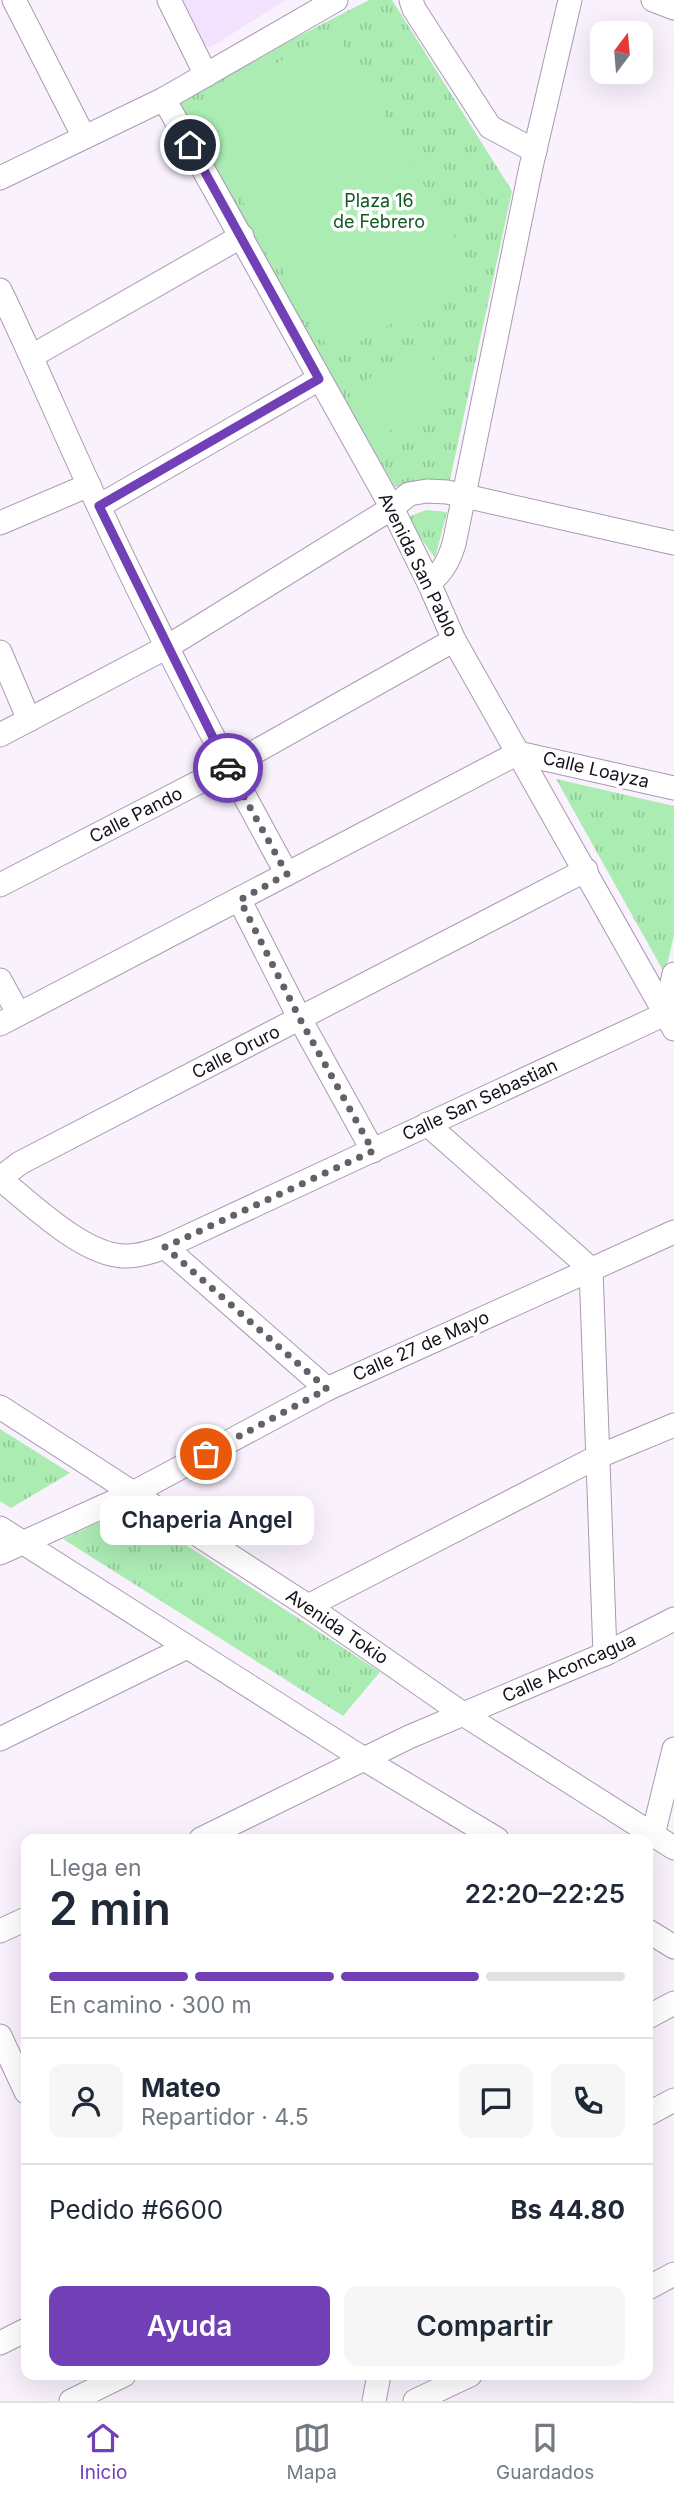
<!DOCTYPE html>
<html lang="es">
<meta charset="utf-8">
<style>
body{margin:0;font-family:Inter,sans-serif;background:#f6f6f7;color:#1f2937;height:100vh;display:flex;flex-direction:column;font-size:26px;white-space:nowrap}
*{box-sizing:border-box;margin:0}
p{font-size:23px;color:#747a83}
.icon{flex:none;width:38px;height:38px;fill:none;stroke:currentColor;stroke-width:2;stroke-linecap:round;stroke-linejoin:round}
.map{position:relative;flex:1;overflow:hidden}
.sheet{position:absolute;left:21px;top:1834px;width:632px;height:546px;display:flex;flex-direction:column;background:#fff;border-radius:14px;box-shadow:0 7px 28px #0002}
.sheet>*{flex:none}
.needle{width:46px;rotate:16deg}
.controls{position:absolute;left:590px;top:21px;display:grid;gap:14px}
.controls a{display:grid;place-items:center;width:63px;height:63px;border-radius:14px;background:#fff;box-shadow:0 7px 28px #0002;font-size:35px}
.pin{position:absolute;display:grid;place-items:center;width:60px;height:60px;color:#fff;margin:-30px;border:4px solid #fff;border-radius:50%;box-shadow:0 2px 7px #0007}
.courier{position:absolute;display:grid;place-items:center;width:70px;height:70px;margin:-35px;border:5px solid #7140b7;border-radius:50%;background:#fff;color:#222;box-shadow:0 2px 9px #0007}
.bubble{position:absolute;height:49px;border-radius:14px;background:#fff;box-shadow:0 7px 28px #0002;font-size:23px;font-weight:600;line-height:49px;text-align:center}
.headline em{font-style:normal;font-weight:600}
.headline div{display:flex;flex-direction:column-reverse}
.headline{display:flex;align-items:center;justify-content:space-between;height:119px;padding:0 28px}
h1{font-size:46px;font-weight:600;line-height:52px}
.bar{display:grid;grid-template-columns:repeat(4,1fr);gap:10px 7px;align-content:center;height:84px;padding:0 28px}
.bar i{height:9px;border-radius:5px;background:#e0e1e3}
.bar .on{background:#7140b7}
.bar p{grid-column:span 4}
.line{display:flex;align-items:center;gap:18px;padding:0 28px;border-top:2px solid #e0e1e3}
.line div{flex:1}
.round{display:grid;place-items:center;flex:none;width:74px;height:74px;border-radius:14px;background:#f6f6f7}
.button{display:flex;gap:14px;margin-top:auto;padding:14px 28px}
.button a{flex:1;height:80px;border-radius:14px;background:#7140b7;color:#fff;font-size:28px;font-weight:600;line-height:80px;text-align:center}
.button a+a{background:#f6f6f7;color:#1f2937}
.tabs{display:flex;justify-content:space-around;align-items:center;height:98px;border-top:2px solid #e0e1e3;background:#fff;font-size:19px;color:#747a83}
.tabs a{display:grid;justify-items:center;gap:4px}
.tabs .on{color:#7140b7}
.map>svg:first-child{display:block}
.built{fill:#f3e2fd}
.grass{fill:url(#grass-tufts)}
.garden{fill:#abecb3}
.lines{fill:none;stroke-linecap:round;stroke-linejoin:round}
.minor-casing{stroke:#a999b2;stroke-width:25}
.minor{stroke:#fff;stroke-width:23}
.done{stroke:#655f69;stroke-width:7;stroke-dasharray:0 12.6}
.route{stroke:#7140b7;stroke-width:9}
.labels{text-anchor:middle;stroke-width:7;stroke-linejoin:round;paint-order:stroke}
.park-label{font-size:18px;fill:#115923;stroke:#fff}
.street-label{font-size:18px;fill:#16101a;stroke:#fff}
</style>
<div class="map">
<svg width="674" height="2401" viewBox="0 0 674 2401">
<defs>
<pattern id="grass-tufts" width="24" height="20" patternUnits="userSpaceOnUse" patternTransform="scale(1.75)"><rect width="24" height="20" fill="#abecb3"/><path d="M3 7l-1-3M5 7V3M7 7l1-3M15 17l-1-3M17 17v-4M19 17l1-3" fill="none" stroke="#92c999"/></pattern>
</defs>
<rect width="100%" height="100%" fill="#f9f2fd"/>
<!-- built -->
<polygon class="built" points="176,0 286,0 211,47 197,43"/>
<!-- grass -->
<g class="grass">
<polygon points="369,0 392,0 512,191 450,480 395,487 173,101"/>
<polygon points="426,510 447,512 435,558 406,518"/>
<polygon points="556,779 674,806 674,935 665,974"/>
<polygon points="0,1429 70,1473 11,1508 0,1501"/>
<polygon points="130,1508 380,1672 343,1716 63,1539"/>
</g>
<!-- garden -->
<g class="garden">
<polygon points="335,30 476,275 333,357 191,112"/>
<polygon points="426,347 453,396 375,439 348,390"/>
</g>
<g class="lines">
<defs>
<g id="minor">
<polyline points="14,0 84,137"/>
<polyline points="169,0 206,75"/>
<polyline points="411,0 414,9 490,127 535,151"/>
<polyline points="653,0 674,8"/>
<polyline points="164,99 392,508 429,583 454,640 674,1029"/>
<polyline points="0,178 164,99 336,0"/>
<path d="M0,290c35,72 65,145 99,217 58,125 122,247 188,367"/>
<polyline points="32,356 242,236"/>
<polyline points="99,506 319,379"/>
<polyline points="0,523 89,485"/>
<path d="M429,583c14,-11 20,-23 25,-39l77,-377 39,-167"/>
<polyline points="0,652 29,720"/>
<polyline points="0,735 167,647 392,508 409,494 427,491 447,492 674,543"/>
<polyline points="0,885 228,767 454,640"/>
<polyline points="239,899 300,1019 373,1151"/>
<polyline points="0,980 18,1013"/>
<polyline points="0,1024 518,753 674,788"/>
<polyline points="427,1124 591,1269 605,1654"/>
<polyline points="0,1178 20,1163 586,870"/>
<path d="M0,1179c33,26 82,75 123,77 14,1 29,-4 42,-9l500,-233 9,-40"/>
<polyline points="165,1247 327,1389"/>
<polyline points="0,1407 308,1606 463,1714 674,1848"/>
<polyline points="0,1528 364,1759 497,1839"/>
<polyline points="0,1553 133,1493 327,1389 674,1232"/>
<polyline points="308,1606 597,1457 674,1425"/>
<polyline points="0,1739 187,1647"/>
<polyline points="653,1835 674,1749"/>
<polyline points="201,1839 409,1737 605,1654 674,1619"/>
<polyline points="0,1931 26,1919"/>
<polyline points="648,1931 674,1947"/>
<polyline points="648,2017 674,2003"/>
<polyline points="0,2036 26,2092"/>
<polyline points="648,2114 674,2100"/>
<polyline points="648,2288 674,2274"/>
<polyline points="0,2343 26,2330"/>
<polyline points="71,2401 124,2375"/>
<polyline points="374,2401 379,2375"/>
<polyline points="415,2401 470,2375"/>
</g>
</defs>
<!-- minor casing -->
<use href="#minor" class="minor-casing"/>
<!-- minor -->
<use href="#minor" class="minor"/>
</g>
<g class="lines">
<!-- done -->
<polyline class="done" points="206,1454 327,1389 165,1247 373,1151 300,1019 240,900 287,874 228,768"/>
<!-- route -->
<polyline class="route" points="190,145 319,379 99,506 228,768"/>
</g>
<g class="labels">
<!-- park labels -->
<g class="park-label">
<text x="379" y="207">Plaza 16<tspan x="379" dy="21">de Febrero</tspan></text>
</g>
<!-- street labels -->
<g class="street-label">
<text transform="translate(418 565) rotate(64)" y="6">Avenida San Pablo</text>
<text transform="translate(596 770) rotate(13)" y="6">Calle Loayza</text>
<text transform="translate(136 815) rotate(-27)" y="6">Calle Pando</text>
<text transform="translate(236 1052) rotate(-27)" y="6">Calle Oruro</text>
<text transform="translate(480 1100) rotate(-25)" y="6">Calle San Sebastian</text>
<text transform="translate(421 1346) rotate(-24)" y="6">Calle 27 de Mayo</text>
<text transform="translate(337 1627) rotate(34)" y="6">Avenida Tokio</text>
<text transform="translate(569 1668) rotate(-24)" y="6">Calle Aconcagua</text>
</g>
</g>
</svg>
<div class="controls">
<a><svg class="needle" viewBox="-14 -14 28 28"><path d="M0-13l5 13h-10z" fill="#e53935"/><path d="M0 13l5-13h-10z" fill="#747a83"/></svg></a>
</div>
<div class="pin" style="left:206px;top:1454px;background:#ea580c"><svg class="icon" aria-label="bag" viewBox="0 0 24 24"><path d="M5 8h14l-1 12H6zM9 8a3 3 0 0 1 6 0"/></svg></div>
<div class="pin" style="left:190px;top:145px;background:#1f2937"><svg class="icon" aria-label="home" viewBox="0 0 24 24"><path d="M3 11l9-7 9 7M6 9v11h12V9"/></svg></div>
<div class="courier" style="left:228px;top:768px"><svg class="icon" aria-label="car" viewBox="0 0 24 24"><path d="M5 17H2v-5l4-1 3-4h7l3 4 3 1v5h-3M9 17h6M6 11h13"/><circle cx="7" cy="17" r="2"/><circle cx="17" cy="17" r="2"/></svg></div>
<div class="bubble" style="left:100px;top:1496px;width:214px">Chaperia Angel</div>
<section class="sheet">
<div class="headline"><div><h1>2 min</h1><p>Llega en</p></div><em>22:20–22:25</em></div>
<div class="bar"><i class="on"></i><i class="on"></i><i class="on"></i><i></i><p>En camino · 300 m</p></div>
<div class="line" style="height:126px"><a class="round"><svg class="icon" aria-label="person" viewBox="0 0 24 24"><circle cx="12" cy="8" r="4"/><path d="M4 21q1-7 8-7t8 7"/></svg></a><div><b>Mateo</b><p>Repartidor · 4.5</p></div><a class="round"><svg class="icon" aria-label="chat" viewBox="0 0 24 24"><path d="M4 5h16v11H9l-5 4z"/></svg></a><a class="round"><svg class="icon" aria-label="phone" viewBox="0 0 24 24"><path d="M5 4h4l2 5-3 2q2 4 5 5l2-3 5 2v4C11 20 4 13 5 4z"/></svg></a></div>
<div class="line" style="height:91px"><div>Pedido #6600</div><b>Bs 44.80</b></div>
<div class="button"><a>Ayuda</a><a>Compartir</a></div>
</section>
</div>
<nav class="tabs">
<a class="on"><svg class="icon" aria-label="home" viewBox="0 0 24 24"><path d="M3 11l9-7 9 7M6 9v11h12V9"/></svg>Inicio</a>
<a><svg class="icon" aria-label="map" viewBox="0 0 24 24"><path d="M3 6l6-2 6 2 6-2v14l-6 2-6-2-6 2zM9 4v14M15 6v14"/></svg>Mapa</a>
<a><svg class="icon" aria-label="saved" viewBox="0 0 24 24"><path d="M7 4h10v16l-5-4-5 4z"/></svg>Guardados</a>
</nav>
